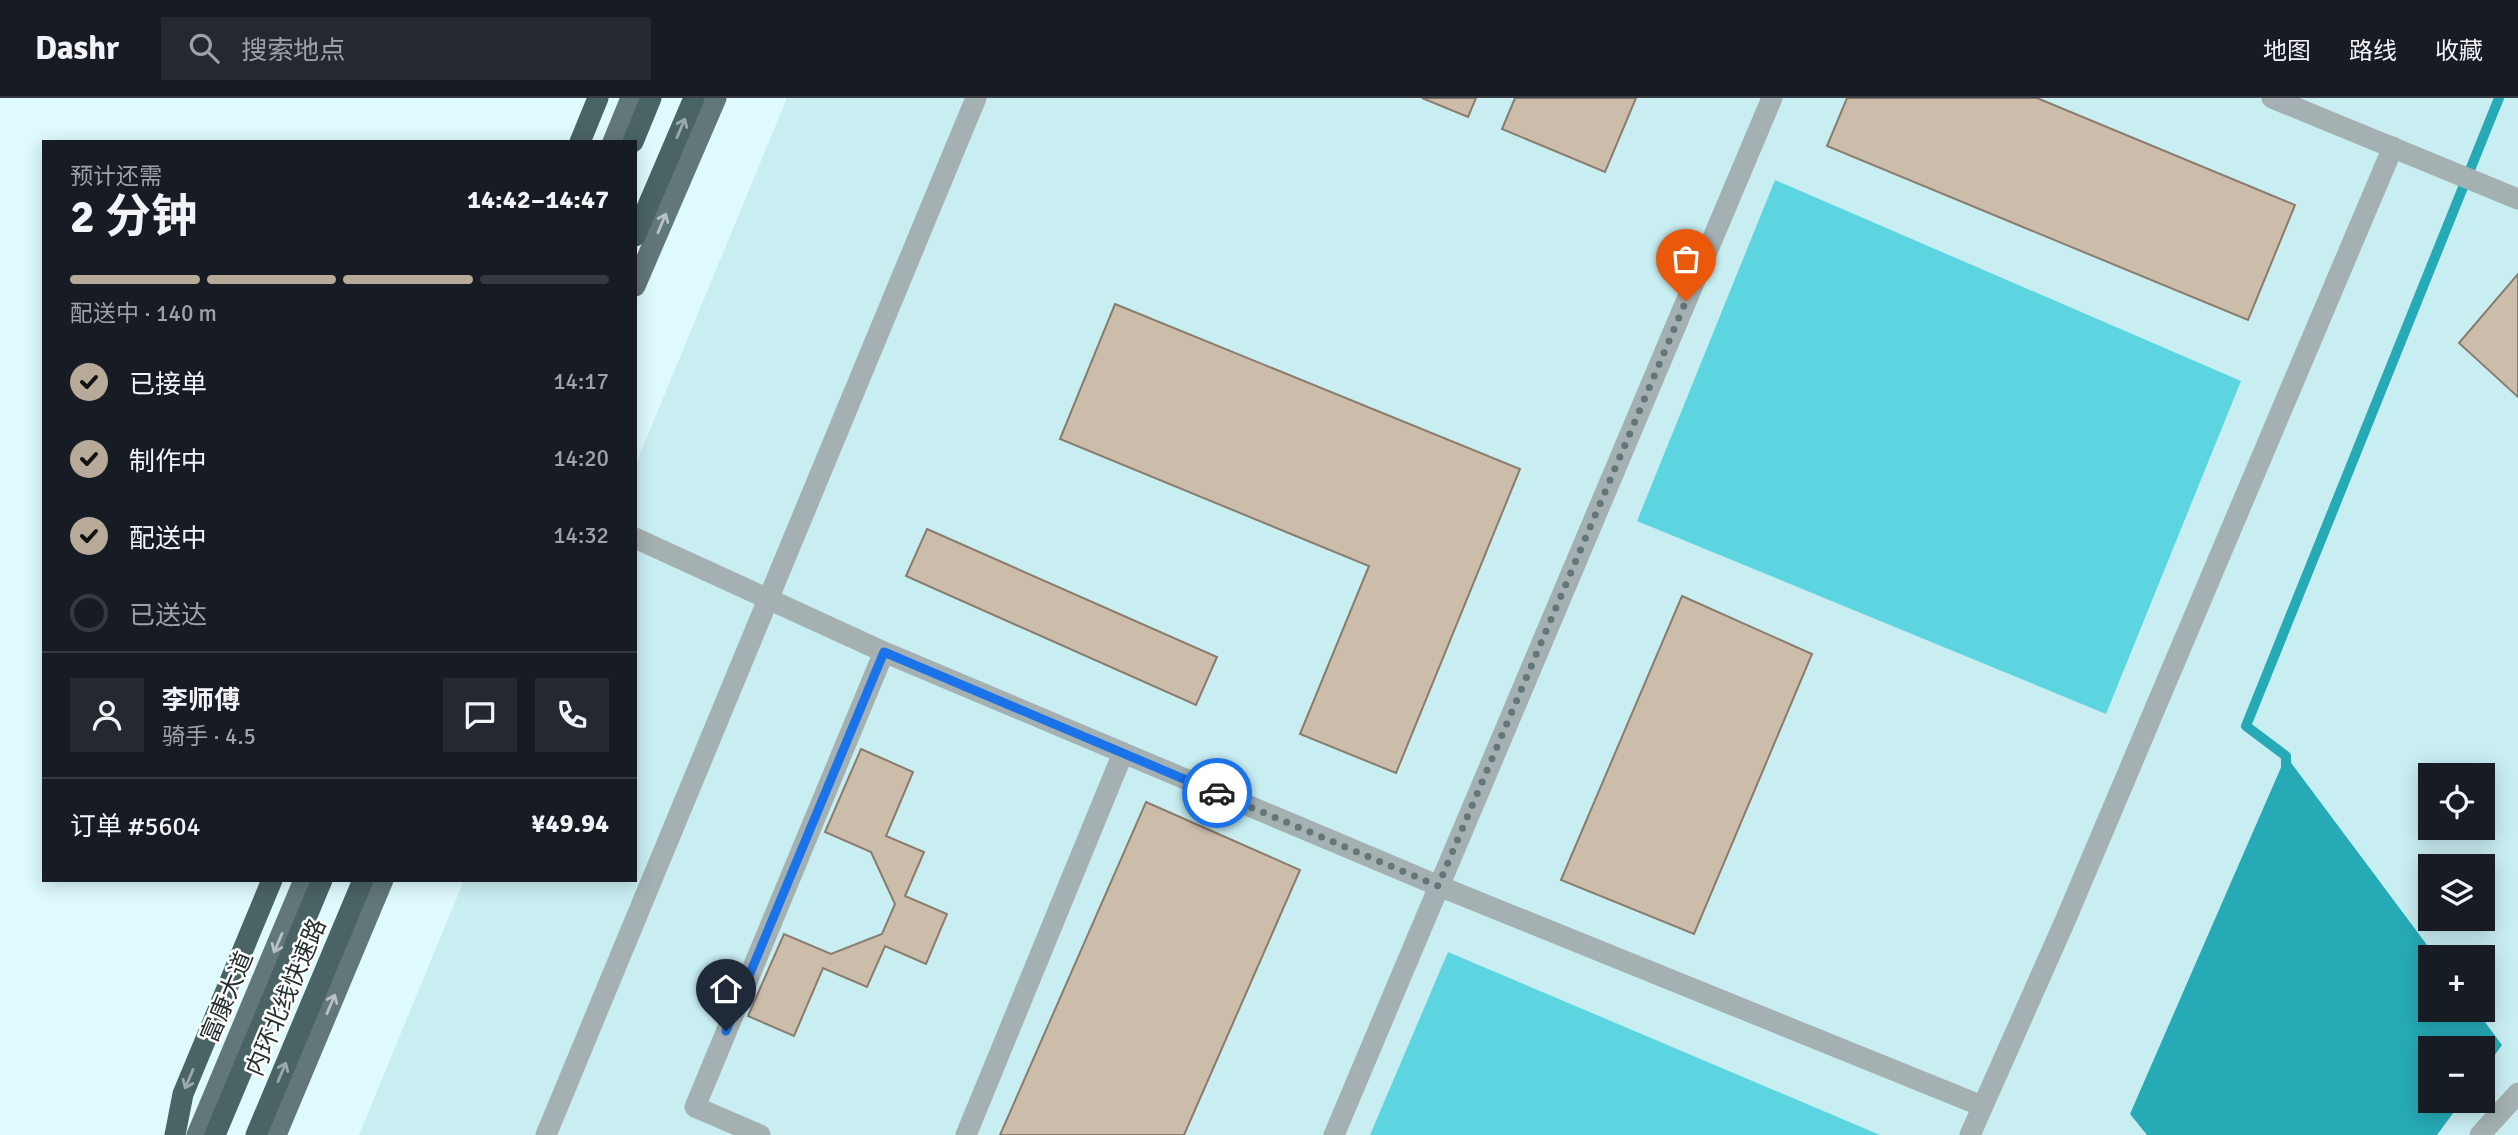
<!DOCTYPE html>
<html lang="zh">
<meta charset="utf-8">
<style>
body{margin:0;font-family:Signika,"Noto Sans SC",sans-serif;background:#242831;color:#f1f3f6;height:100vh;display:flex;flex-direction:column;font-size:26px;white-space:nowrap}
*{box-sizing:border-box;margin:0}
p{font-size:23px;color:#9ea1a6}
.icon{flex:none;width:38px;height:38px;fill:none;stroke:currentColor;stroke-width:2;stroke-linecap:round;stroke-linejoin:round}
.map{position:relative;flex:1;overflow:hidden}
.drawer{position:absolute;left:42px;top:42px;width:595px;height:742px;display:flex;flex-direction:column;background:#171b24;border-radius:0px;box-shadow:0 4px 18px #0003}
.drawer>*{flex:none}
.tools{position:absolute;left:2418px;top:665px;display:grid;gap:14px}
.tools a{display:grid;place-items:center;width:77px;height:77px;border-radius:0px;background:#171b24;box-shadow:0 4px 18px #0003;font-size:35px}
.pin{position:absolute;display:grid;place-items:center;width:60px;height:60px;color:#fff;margin:-72px -30px;border-radius:50% 50% 50% 0;rotate:-45deg;box-shadow:0 0 7px #0007}
.pin .icon{rotate:45deg}
.courier{position:absolute;display:grid;place-items:center;width:70px;height:70px;margin:-35px;border:5px solid #1a73e8;border-radius:50%;background:#fff;color:#222;box-shadow:0 2px 9px #0007}
.overview em{font-style:normal;font-weight:700}
.overview div{display:flex;flex-direction:column-reverse}
.overview{display:flex;align-items:center;justify-content:space-between;height:119px;padding:0 28px}
h1{font-size:46px;font-weight:700;line-height:52px}
.bar{display:grid;grid-template-columns:repeat(4,1fr);gap:10px 7px;align-content:center;height:84px;padding:0 28px}
.bar i{height:9px;border-radius:5px;background:#363941}
.bar .current{background:#b7aa99}
.bar p{grid-column:span 4}
.line{display:flex;align-items:center;gap:18px;padding:0 28px;border-top:2px solid #363941}
.line div{flex:1}
.round{display:grid;place-items:center;flex:none;width:74px;height:74px;border-radius:0px;background:#242831}
ol{padding:0 28px;list-style:none}
li{display:flex;align-items:center;gap:21px;height:77px}
li p{margin-inline-start:auto}
li .icon{padding:7px;border-radius:50%;background:#b7aa99;color:#111;stroke-width:4}
li:last-child{color:#9ea1a6}
li i{width:38px;height:38px;border:4px solid #363941;border-radius:50%}
header{display:flex;align-items:center;gap:42px;box-sizing:border-box;height:98px;padding:0 35px;background:#171b24;border-bottom:2px solid #363941}
header strong{font-size:33px}
nav{display:flex;gap:38px;margin-inline-start:auto;font-size:24px}
.search{width:490px;height:63px;background:#242831;display:flex;align-items:center;gap:18px;box-sizing:border-box;padding:0 24px;border-radius:0px;color:#9ea1a6;font-size:26px}
.map>svg:first-child{display:block}
.built{fill:#c9eef2;fill-rule:evenodd}
.forest{fill:#5dd5e1}
.water{fill:#26abb6}
.lines{fill:none;stroke-linecap:round;stroke-linejoin:round}
.stream{stroke:#26abb6;stroke-width:10}
.building{fill:#ccbdab;stroke:#8a7c6c;stroke-width:2}
.minor{stroke:#a4b0b1;stroke-width:21}
.major{stroke:#627779;stroke-width:21}
.highway{stroke:#4a6365;stroke-width:21}
.oneway{stroke:#9ba9aa}
.oneway2{stroke:#b8c2c3}
.done{stroke:#657678;stroke-width:7;stroke-dasharray:0 12.6}
.route{stroke:#1a73e8;stroke-width:9}
.labels{text-anchor:middle;stroke-width:5;stroke-linejoin:round;paint-order:stroke}
.street-label{font-size:24px;fill:#242f30;stroke:#fff}
</style>
<header>
<strong>Dashr</strong>
<div class="search"><svg class="icon" aria-label="search" viewBox="0 0 24 24"><circle cx="10" cy="10" r="6"/><path d="M15 15l6 6"/></svg>搜索地点</div>
<nav><a>地图</a><a>路线</a><a>收藏</a></nav>
</header>
<div class="map">
<svg width="2518" height="1037" viewBox="0 0 2518 1037">
<rect width="100%" height="100%" fill="#defafd"/>
<!-- built -->
<path class="built" d="M787,0h1731v1037h-2159l105,-255h171v-414zM2431,677h52v53h-52zM2431,768h52v53h-52zM2431,859h52v53h-52zM2431,950h52v53h-52z"/>
<!-- forest -->
<g class="forest">
<polygon points="1775,82 2241,283 2106,616 1637,423"/>
<polygon points="1448,854 1880,1037 1370,1037"/>
</g>
<!-- water -->
<polygon class="water" points="2286,658 2436,859 2431,859 2431,912 2476,912 2502,947 2483,973 2483,950 2431,950 2431,1003 2462,1003 2437,1037 2147,1037 2130,1016"/>
<g class="lines">
<!-- stream -->
<polyline class="stream" points="2286,671 2286,658 2246,628 2499,0"/>
</g>
<!-- building -->
<g class="building">
<polygon points="1422,0 1476,0 1468,19"/>
<polygon points="1515,0 1636,0 1605,74 1502,31"/>
<polygon points="1847,0 2037,0 2295,107 2248,222 1827,48"/>
<polygon points="2518,176 2518,299 2459,245"/>
<polygon points="1115,206 1520,371 1396,675 1300,636 1369,468 1060,341"/>
<polygon points="927,431 1217,559 1196,607 906,478"/>
<polygon points="1682,498 1812,556 1694,836 1561,782"/>
<polygon points="861,651 913,674 886,738 924,754 905,798 947,816 926,866 885,848 867,889 823,870 794,938 748,918 784,836 831,856 882,836 895,806 871,754 825,734"/>
<polygon points="1146,704 1300,772 1184,1037 1000,1037"/>
</g>
<g class="lines">
<!-- minor -->
<g class="minor">
<polyline points="2272,0 2518,101"/>
<polyline points="635,440 884,554"/>
<polyline points="546,1037 976,0"/>
<polyline points="760,1037 695,1009 884,554 1439,788 1982,1008"/>
<polyline points="966,1037 1123,655"/>
<polyline points="1334,1037 1772,0"/>
<polyline points="1970,1037 2065,823 2393,49"/>
<polyline points="2480,1037 2518,995"/>
</g>
<!-- major -->
<g class="major">
<polyline points="613,44 631,0"/>
<polyline points="635,188 716,0"/>
<polyline points="197,1037 304,782"/>
<polyline points="276,1037 383,782"/>
</g>
<!-- highway -->
<g class="highway">
<polyline points="580,44 598,0"/>
<polyline points="633,44 651,0"/>
<polyline points="635,138 694,0"/>
<polyline points="175,1037 183,996 272,782"/>
<polyline points="215,1037 322,782"/>
<polyline points="256,1037 363,782"/>
</g>
</g>
<!-- one-way arrows -->
<defs><path id="oneway-shaft" d="M-6 0H5M1.5-3L5.5 0L1.5 3" fill="none" stroke-width="1.6" stroke-linecap="round" stroke-linejoin="round" transform="scale(1.75)"/></defs>
<g class="oneway">
<use href="#oneway-shaft" transform="translate(681 30) rotate(-67)"/>
<use href="#oneway-shaft" transform="translate(282 974) rotate(-67)"/>
<use href="#oneway-shaft" transform="translate(189 981) rotate(113)"/>
</g>
<g class="oneway2">
<use href="#oneway-shaft" transform="translate(662 125) rotate(-67)"/>
<use href="#oneway-shaft" transform="translate(278 845) rotate(113)"/>
<use href="#oneway-shaft" transform="translate(331 906) rotate(-67)"/>
</g>
<g class="lines">
<!-- done -->
<polyline class="done" points="1217,695 1438,788 1686,203"/>
<!-- route -->
<polyline class="route" points="726,933 884,554 1217,695"/>
</g>
<g class="labels">
<!-- street labels -->
<g class="street-label">
<text transform="translate(227 899) rotate(-67)" y="8">富康大道</text>
<text transform="translate(286 899) rotate(-67)" y="8">内环北线快速路</text>
</g>
</g>
</svg>
<div class="tools">
<a><svg class="icon" aria-label="locate" viewBox="0 0 24 24"><circle cx="12" cy="12" r="6"/><path d="M12 2v4M12 18v4M2 12h4M18 12h4"/></svg></a>
<a><svg class="icon" aria-label="layers" viewBox="0 0 24 24"><path d="M12 4l9 5-9 5-9-5zM3 14l9 5 9-5"/></svg></a>
<a>+</a>
<a>−</a>
</div>
<div class="pin" style="left:1686px;top:203px;background:#ea580c"><svg class="icon" aria-label="bag" viewBox="0 0 24 24"><path d="M5 8h14l-1 12H6zM9 8a3 3 0 0 1 6 0"/></svg></div>
<div class="pin" style="left:726px;top:933px;background:#1f2937"><svg class="icon" aria-label="home" viewBox="0 0 24 24"><path d="M3 11l9-7 9 7M6 9v11h12V9"/></svg></div>
<div class="courier" style="left:1217px;top:695px"><svg class="icon" aria-label="car" viewBox="0 0 24 24"><path d="M5 17H2v-5l4-1 3-4h7l3 4 3 1v5h-3M9 17h6M6 11h13"/><circle cx="7" cy="17" r="2"/><circle cx="17" cy="17" r="2"/></svg></div>
<section class="drawer">
<div class="overview"><div><h1>2 分钟</h1><p>预计还需</p></div><em>14:42–14:47</em></div>
<div class="bar"><i class="current"></i><i class="current"></i><i class="current"></i><i></i><p>配送中 · 140 m</p></div>
<ol>
<li><svg class="icon" aria-label="check" viewBox="0 0 24 24"><path d="M5 12l5 5 9-10"/></svg>已接单<p>14:17</p></li>
<li><svg class="icon" aria-label="check" viewBox="0 0 24 24"><path d="M5 12l5 5 9-10"/></svg>制作中<p>14:20</p></li>
<li><svg class="icon" aria-label="check" viewBox="0 0 24 24"><path d="M5 12l5 5 9-10"/></svg>配送中<p>14:32</p></li>
<li><i></i>已送达</li>
</ol>
<div class="line" style="height:126px"><a class="round"><svg class="icon" aria-label="person" viewBox="0 0 24 24"><circle cx="12" cy="8" r="4"/><path d="M4 21q1-7 8-7t8 7"/></svg></a><div><b>李师傅</b><p>骑手 · 4.5</p></div><a class="round"><svg class="icon" aria-label="chat" viewBox="0 0 24 24"><path d="M4 5h16v11H9l-5 4z"/></svg></a><a class="round"><svg class="icon" aria-label="phone" viewBox="0 0 24 24"><path d="M5 4h4l2 5-3 2q2 4 5 5l2-3 5 2v4C11 20 4 13 5 4z"/></svg></a></div>
<div class="line" style="height:91px"><div>订单 #5604</div><b>¥49.94</b></div>
</section>
</div>
